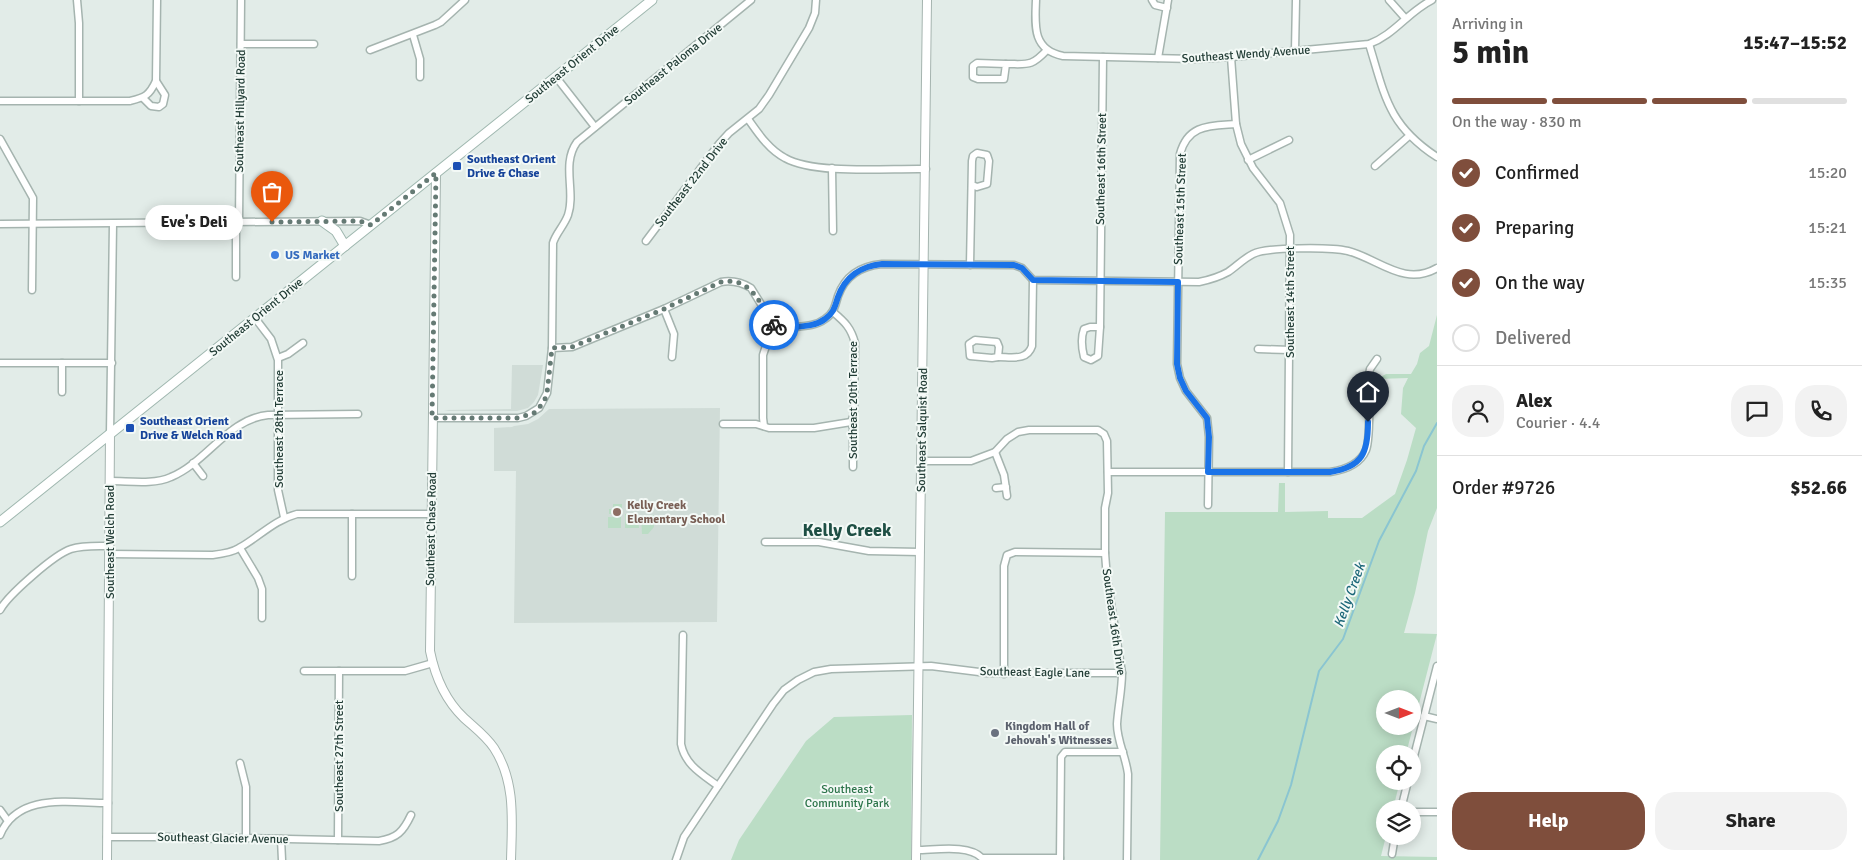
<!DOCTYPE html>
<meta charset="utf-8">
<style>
body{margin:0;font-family:Signika,sans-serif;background:#f2f2f2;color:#222;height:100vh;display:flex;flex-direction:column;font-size:19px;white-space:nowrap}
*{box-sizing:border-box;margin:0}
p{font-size:16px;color:#767676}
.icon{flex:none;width:28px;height:28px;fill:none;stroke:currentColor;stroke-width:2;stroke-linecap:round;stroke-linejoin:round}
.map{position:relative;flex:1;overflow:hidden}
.panel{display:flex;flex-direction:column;background:#fff;width:425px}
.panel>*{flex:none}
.needle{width:32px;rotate:90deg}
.controls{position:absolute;left:1376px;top:690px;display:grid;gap:10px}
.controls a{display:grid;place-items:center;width:45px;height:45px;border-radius:50%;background:#fff;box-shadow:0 2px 12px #0003;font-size:25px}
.pin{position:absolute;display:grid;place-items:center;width:42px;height:42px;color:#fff;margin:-51px -21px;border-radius:50% 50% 50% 0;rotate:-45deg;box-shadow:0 0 5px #0007}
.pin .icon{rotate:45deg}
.courier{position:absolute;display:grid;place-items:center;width:50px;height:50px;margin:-25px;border:4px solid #1a73e8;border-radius:50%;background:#fff;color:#222;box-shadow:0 1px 6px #0007}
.bubble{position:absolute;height:35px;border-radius:18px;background:#fff;box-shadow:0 2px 12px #0003;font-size:16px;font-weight:800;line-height:35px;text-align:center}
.head em{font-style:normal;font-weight:800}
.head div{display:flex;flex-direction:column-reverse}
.head{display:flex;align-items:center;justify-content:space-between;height:85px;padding:0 15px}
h1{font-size:32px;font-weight:800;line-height:38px}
.bar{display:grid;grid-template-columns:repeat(4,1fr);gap:8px 5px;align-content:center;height:60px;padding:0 15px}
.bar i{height:6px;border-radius:4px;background:#e0e0e0}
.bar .active{background:#7f4e3c}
.bar p{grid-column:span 4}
.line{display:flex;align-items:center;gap:12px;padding:0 15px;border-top:1px solid #e0e0e0}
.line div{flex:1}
.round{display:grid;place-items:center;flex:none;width:52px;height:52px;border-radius:20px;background:#f2f2f2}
ol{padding:0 15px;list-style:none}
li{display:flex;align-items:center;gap:15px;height:55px}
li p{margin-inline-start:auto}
li .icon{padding:5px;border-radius:50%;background:#7f4e3c;color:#fff;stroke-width:4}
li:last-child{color:#767676}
li i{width:28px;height:28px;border:2px solid #e0e0e0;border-radius:50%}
.primary-button{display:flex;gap:10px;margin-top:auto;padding:10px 15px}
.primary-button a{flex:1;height:58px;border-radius:20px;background:#7f4e3c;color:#fff;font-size:20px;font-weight:800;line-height:58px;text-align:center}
.primary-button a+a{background:#f2f2f2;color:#222}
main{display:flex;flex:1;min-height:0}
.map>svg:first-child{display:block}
.built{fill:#d0dcd7}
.green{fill:#bbddc5;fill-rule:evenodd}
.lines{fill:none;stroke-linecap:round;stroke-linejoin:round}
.stream{stroke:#8ac5d1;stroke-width:2}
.minor-casing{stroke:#a5b4af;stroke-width:9}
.tertiary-casing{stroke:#a5b4af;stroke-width:10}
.secondary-casing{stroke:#a0b8b0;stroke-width:11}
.minor{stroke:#fff;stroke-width:6}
.tertiary{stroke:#fff;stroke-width:8}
.secondary{stroke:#fff;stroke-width:9}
.done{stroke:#657a74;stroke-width:5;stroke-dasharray:0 9}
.route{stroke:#1a73e8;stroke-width:6}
.transit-dot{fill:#1a4fb4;stroke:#f3f9f6;stroke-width:2}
.shop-dot{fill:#3f7fe0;stroke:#f3f9f6;stroke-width:2}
.education-dot{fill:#8d6e63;stroke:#f3f9f6;stroke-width:2}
.worship-dot{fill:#6b7280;stroke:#f3f9f6;stroke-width:2}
.labels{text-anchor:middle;stroke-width:4;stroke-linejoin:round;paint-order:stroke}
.street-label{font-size:12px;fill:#223d36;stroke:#f3f9f6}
.transit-label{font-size:12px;font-weight:bold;fill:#164399;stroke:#f3f9f6;text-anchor:start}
.shop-label{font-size:12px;font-weight:bold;fill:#366cbe;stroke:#f3f9f6;text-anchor:start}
.education-label{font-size:12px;font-weight:bold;fill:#785e54;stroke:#f3f9f6;text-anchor:start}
.worship-label{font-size:12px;font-weight:bold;fill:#5b616d;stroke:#f3f9f6;text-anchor:start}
.park-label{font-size:12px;fill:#2c744a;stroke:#f3f9f6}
.water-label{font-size:14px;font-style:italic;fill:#1c6779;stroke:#f3f9f6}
.district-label{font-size:18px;font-weight:bold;fill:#1e4f44;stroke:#f3f9f6}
</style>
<main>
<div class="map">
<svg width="1437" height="860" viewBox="0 0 1437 860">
<rect width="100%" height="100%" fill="#e2ece8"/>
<!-- built -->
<g class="built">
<polygon points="512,365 543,365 538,395 534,402 528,408 517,411 449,411 444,410 511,409"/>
<polygon points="720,408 717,622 514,623 516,471 494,471 494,428 512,427 514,426 528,424 538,419 549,409"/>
</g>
<!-- green -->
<g class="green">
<path d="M1437,315v193l-9,23 -13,62 -11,40 33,1 -31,120h-21v27h15l-7,28h-8l1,27 -5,20 56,1v3h-277l5,-348h113l1,-29h6v29l43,-1v7h34l33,-24 12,-34 9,-32 -15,-14 2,-26 5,-10 -31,1 9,-5h25l6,-10 3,-11 9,-7zM1385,699h27v27h-27z"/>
<polygon points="613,504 622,504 622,513 609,514 609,509 613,509"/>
<polygon points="638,513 639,528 625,528 625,514"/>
<polygon points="654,515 654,527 648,534 642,534 641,516"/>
<rect x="608" y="517" width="13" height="11"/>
<polygon points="912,715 911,860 731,860 739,840 806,741 834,717"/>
</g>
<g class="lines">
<!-- stream -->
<polyline class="stream" points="1258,860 1278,821 1291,785 1319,671 1343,639 1379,541 1416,471 1424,446 1437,423"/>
<defs>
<g id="minor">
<polyline points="77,0 79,23 79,101"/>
<path d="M1036,0c-1,25 -4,50 27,56l131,3 37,-2 138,-13c25,-9 39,-32 63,-44"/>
<polyline points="1152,0 1155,5 1167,8"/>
<polyline points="1389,0 1405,18"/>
<polyline points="413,35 420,59 420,77"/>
<polyline points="241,44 314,44"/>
<path d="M1369,44c16,52 19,81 68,113"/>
<polyline points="370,50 435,25 441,22 465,0"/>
<polyline points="1295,51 1296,0"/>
<polyline points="1231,57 1236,124 1241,144 1253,168 1280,203 1290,235 1288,472"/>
<polyline points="1158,58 1168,0"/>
<polygon points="977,63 1006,64 1004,79 978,79 973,77 973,66"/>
<path d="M1006,64c22,0 25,3 41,-14"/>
<polyline points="556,77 595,127"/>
<polyline points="143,98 151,106 159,107 163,104 165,95 156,81"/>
<path d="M0,101h130c15,-4 19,-5 26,-20l1,-81"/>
<path d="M748,119c10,14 21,31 37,39 30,17 104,10 141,11"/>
<polyline points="0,139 33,198 32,290"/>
<polyline points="1248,160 1289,140"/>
<polyline points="1375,166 1409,136"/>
<polyline points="832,168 833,231"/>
<polyline points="0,224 360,221 371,225"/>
<polyline points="646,241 719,144 729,133 759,109 769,95 809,28 815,13 816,0"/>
<polyline points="970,265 972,161 973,156 977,153 987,155 989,161 987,184 977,187 972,185"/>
<polyline points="236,277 236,232 239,222 241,0"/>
<polyline points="664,309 674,334 672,357"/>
<path d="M833,312c12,10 18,16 22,31l-1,71 -3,8 2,6v39"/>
<polyline points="255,318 271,339 278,360 278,490 284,517"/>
<path d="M1090,327h10l-2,29 -7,4 -7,-3c-2,-8 -3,-20 0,-28z"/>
<polyline points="1100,327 1103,57"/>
<path d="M777,330c16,-5 35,-1 48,-11 9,-6 10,-13 13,-23 7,-20 23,-30 44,-32l132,1 8,3 11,12 166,2c10,-2 20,-5 29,-10 9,-6 15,-13 25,-18 14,-7 78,-7 95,-3 31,8 56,36 89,17"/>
<polygon points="975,340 997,342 999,347 998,357 992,358 970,356 969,344"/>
<path d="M552,348l20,-1 92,-38 57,-27c11,-2 20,0 30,6l26,42"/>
<polyline points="1258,349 1290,350"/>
<path d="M998,357c14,0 29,4 34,-11l1,-66"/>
<polyline points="278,358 288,354 303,343"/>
<polyline points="0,363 112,363"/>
<polyline points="62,363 62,392"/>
<path d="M433,418h85l8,-2 13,-8 8,-15 5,-45 1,-105c3,-10 11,-17 15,-28 8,-23 -7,-51 9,-73l174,-142"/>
<polyline points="723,424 756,424 769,428 814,428 851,422"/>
<polyline points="764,426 763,418 763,355 766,346 777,330"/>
<polyline points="110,434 113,224"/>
<polyline points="995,452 1004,475 1007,496"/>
<path d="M922,461h49l24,-9 12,-13 11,-7 11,-2h69l6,4 3,7 1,52 -3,15v45l2,26 15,94c0,17 -4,34 -5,51 0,17 9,33 11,50l-1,86"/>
<polyline points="193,463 203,476"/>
<path d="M1108,472h222c14,-2 30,-8 36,-22 5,-12 3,-59 3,-75l1,-6 7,-10"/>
<path d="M110,481c20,0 43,4 61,-4 36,-15 57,-58 97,-62l90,-1"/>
<polyline points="996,488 1006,487"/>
<path d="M1208,505l1,-68 -2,-19 -21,-27 -6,-13 -3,-14 3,-210c8,-30 30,-28 56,-30"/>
<polyline points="765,542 819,542 869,551 920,552"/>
<polyline points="240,548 258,578 262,589 262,618"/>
<path d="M109,554l103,1c9,-1 19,-2 27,-7 20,-11 35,-28 58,-34h134"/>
<polyline points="352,576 352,514"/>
<path d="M0,610c8,-15 55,-56 71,-61 12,-4 26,-3 39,-3"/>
<path d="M683,635l-2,109c4,21 21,30 37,42"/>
<polyline points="304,671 405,671 433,663"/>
<polyline points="1004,674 1004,566 1007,555 1015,552 1105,553"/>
<polyline points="1424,716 1437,719"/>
<polyline points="240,763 246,787 246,838"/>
<polyline points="1412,764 1437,666"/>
<polyline points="1401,809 1408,781"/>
<polyline points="0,810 8,821"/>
<polyline points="1412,812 1437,812"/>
<path d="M0,835c18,-43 70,-32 108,-32"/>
<path d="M107,837h61l24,2 54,-1 133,3c18,-3 24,-9 32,-26"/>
<polyline points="281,839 282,860"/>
<polyline points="338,840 339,671"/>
<path d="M917,850c18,0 52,-6 65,8h78"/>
<polyline points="1392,854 1395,836"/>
<polyline points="676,860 684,837 773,704 784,690 798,680 814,672 831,669 931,666 987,673 1122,673"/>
<polyline points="1060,860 1061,757 1065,752 1123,752"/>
</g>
<g id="tertiary">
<path d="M436,173l-6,478c5,25 15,49 34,67 11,10 22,18 30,30 22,34 18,73 17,112"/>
<polyline points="107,860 110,434"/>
<polyline points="916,860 927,0"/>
</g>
<g id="secondary">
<polyline points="322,221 336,231 345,246"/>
<polyline points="0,522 652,0"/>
</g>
</defs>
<!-- minor casing -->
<use href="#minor" class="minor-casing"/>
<!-- tertiary casing -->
<use href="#tertiary" class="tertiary-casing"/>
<!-- secondary casing -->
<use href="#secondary" class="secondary-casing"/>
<!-- minor -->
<use href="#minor" class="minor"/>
<!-- tertiary -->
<use href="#tertiary" class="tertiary"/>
<!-- secondary -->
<use href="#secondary" class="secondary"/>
</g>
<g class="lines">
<!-- done -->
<path class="done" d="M272,222l88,-1 11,4 65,-52 -4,245h86l16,-5 10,-11 3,-9 5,-45 20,-1 92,-38 57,-27c30,-6 39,22 53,43"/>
<!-- route -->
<path class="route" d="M774,325l3,5c16,-5 35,-1 48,-11 9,-6 10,-13 13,-22 7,-20 23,-31 44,-33l132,1 8,3 11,12 145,2 -1,82 3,14 6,13 21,27 2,19 -1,35h122c33,-5 38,-20 38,-50"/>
</g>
<!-- markers -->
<g class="transit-dot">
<rect x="452" y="161" width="10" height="10" rx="2.5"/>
<rect x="125" y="423" width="10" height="10" rx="2.5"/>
</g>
<circle class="shop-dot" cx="275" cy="255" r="5"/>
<circle class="education-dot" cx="617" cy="512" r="5"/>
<circle class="worship-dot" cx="995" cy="733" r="5"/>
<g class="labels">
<!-- street labels -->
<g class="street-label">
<text transform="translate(1246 54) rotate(-4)" y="4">Southeast Wendy Avenue</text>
<text transform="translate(572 64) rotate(-39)" y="4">Southeast Orient Drive</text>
<text transform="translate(673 64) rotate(-39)" y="4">Southeast Paloma Drive</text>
<text transform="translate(240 111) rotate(-89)" y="4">Southeast Hillyard Road</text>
<text transform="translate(1101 169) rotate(-89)" y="4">Southeast 16th Street</text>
<text transform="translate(691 182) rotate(-52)" y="4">Southeast 22nd Drive</text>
<text transform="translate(1180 209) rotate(-88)" y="4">Southeast 15th Street</text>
<text transform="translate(1290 302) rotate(-90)" y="4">Southeast 14th Street</text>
<text transform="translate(256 317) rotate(-39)" y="4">Southeast Orient Drive</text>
<text transform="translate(853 400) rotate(-90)" y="4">Southeast 20th Terrace</text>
<text transform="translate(279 429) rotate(-90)" y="4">Southeast 28th Terrace</text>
<text transform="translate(922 430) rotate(-89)" y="4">Southeast Salquist Road</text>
<text transform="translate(431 529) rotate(-89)" y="4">Southeast Chase Road</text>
<text transform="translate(110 542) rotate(-90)" y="4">Southeast Welch Road</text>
<text transform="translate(1114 622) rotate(82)" y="4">Southeast 16th Drive</text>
<text transform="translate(1035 672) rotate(1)" y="4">Southeast Eagle Lane</text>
<text transform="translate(339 756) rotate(-90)" y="4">Southeast 27th Street</text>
<text transform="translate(223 838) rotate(1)" y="4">Southeast Glacier Avenue</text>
</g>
<!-- transit labels -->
<g class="transit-label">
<text x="467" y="163">Southeast Orient<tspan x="467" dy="14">Drive &amp; Chase</tspan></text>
<text x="140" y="425">Southeast Orient<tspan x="140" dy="14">Drive &amp; Welch Road</tspan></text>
</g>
<!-- shop labels -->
<g class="shop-label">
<text x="285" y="259">US Market</text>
</g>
<!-- education labels -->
<g class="education-label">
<text x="627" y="509">Kelly Creek<tspan x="627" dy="14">Elementary School</tspan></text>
</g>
<!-- worship labels -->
<g class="worship-label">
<text x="1005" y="730">Kingdom Hall of<tspan x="1005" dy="14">Jehovah's Witnesses</tspan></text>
</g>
<!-- park labels -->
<g class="park-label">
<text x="847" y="793">Southeast<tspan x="847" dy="14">Community Park</tspan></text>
</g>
<!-- water labels -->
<g class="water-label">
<text transform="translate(1349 595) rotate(-70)" y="5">Kelly Creek</text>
</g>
<!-- district labels -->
<g class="district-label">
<text x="847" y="536">Kelly Creek</text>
</g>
</g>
</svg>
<div class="controls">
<a><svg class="needle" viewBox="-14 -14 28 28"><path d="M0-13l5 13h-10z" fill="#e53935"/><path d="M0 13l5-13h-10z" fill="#767676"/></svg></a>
<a><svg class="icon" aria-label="locate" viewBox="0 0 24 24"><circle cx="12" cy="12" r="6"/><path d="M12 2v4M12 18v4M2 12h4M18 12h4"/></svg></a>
<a><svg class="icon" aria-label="layers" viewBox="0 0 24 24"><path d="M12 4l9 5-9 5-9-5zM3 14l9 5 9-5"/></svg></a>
</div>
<div class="pin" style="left:272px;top:222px;background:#ea580c"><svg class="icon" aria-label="bag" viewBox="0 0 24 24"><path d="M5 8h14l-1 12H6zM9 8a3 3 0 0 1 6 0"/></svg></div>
<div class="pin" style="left:1368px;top:422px;background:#1f2937"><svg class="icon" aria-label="home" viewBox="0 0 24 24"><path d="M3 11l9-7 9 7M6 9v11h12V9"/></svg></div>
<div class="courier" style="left:774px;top:325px"><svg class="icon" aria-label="bike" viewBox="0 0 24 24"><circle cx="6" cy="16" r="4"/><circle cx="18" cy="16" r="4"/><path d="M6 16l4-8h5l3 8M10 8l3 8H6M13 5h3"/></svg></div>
<div class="bubble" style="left:145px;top:205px;width:98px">Eve's Deli</div>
</div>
<section class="panel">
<div class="head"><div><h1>5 min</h1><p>Arriving in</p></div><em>15:47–15:52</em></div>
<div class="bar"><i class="active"></i><i class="active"></i><i class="active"></i><i></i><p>On the way · 830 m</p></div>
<ol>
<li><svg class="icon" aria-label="check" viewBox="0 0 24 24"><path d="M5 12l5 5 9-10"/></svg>Confirmed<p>15:20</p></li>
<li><svg class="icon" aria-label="check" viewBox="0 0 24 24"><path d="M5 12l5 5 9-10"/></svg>Preparing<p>15:21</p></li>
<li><svg class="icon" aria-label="check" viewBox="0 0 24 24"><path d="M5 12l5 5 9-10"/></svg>On the way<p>15:35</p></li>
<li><i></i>Delivered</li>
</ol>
<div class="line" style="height:90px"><a class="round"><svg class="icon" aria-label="person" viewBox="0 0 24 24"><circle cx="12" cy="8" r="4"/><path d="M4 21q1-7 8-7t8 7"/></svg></a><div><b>Alex</b><p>Courier · 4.4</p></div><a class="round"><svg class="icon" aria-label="chat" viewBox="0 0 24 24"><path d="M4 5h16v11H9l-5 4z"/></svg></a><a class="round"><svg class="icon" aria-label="phone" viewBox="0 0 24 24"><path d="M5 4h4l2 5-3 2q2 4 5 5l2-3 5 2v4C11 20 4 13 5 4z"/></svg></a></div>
<div class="line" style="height:65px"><div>Order #9726</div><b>$52.66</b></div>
<div class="primary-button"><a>Help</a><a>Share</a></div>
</section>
</main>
